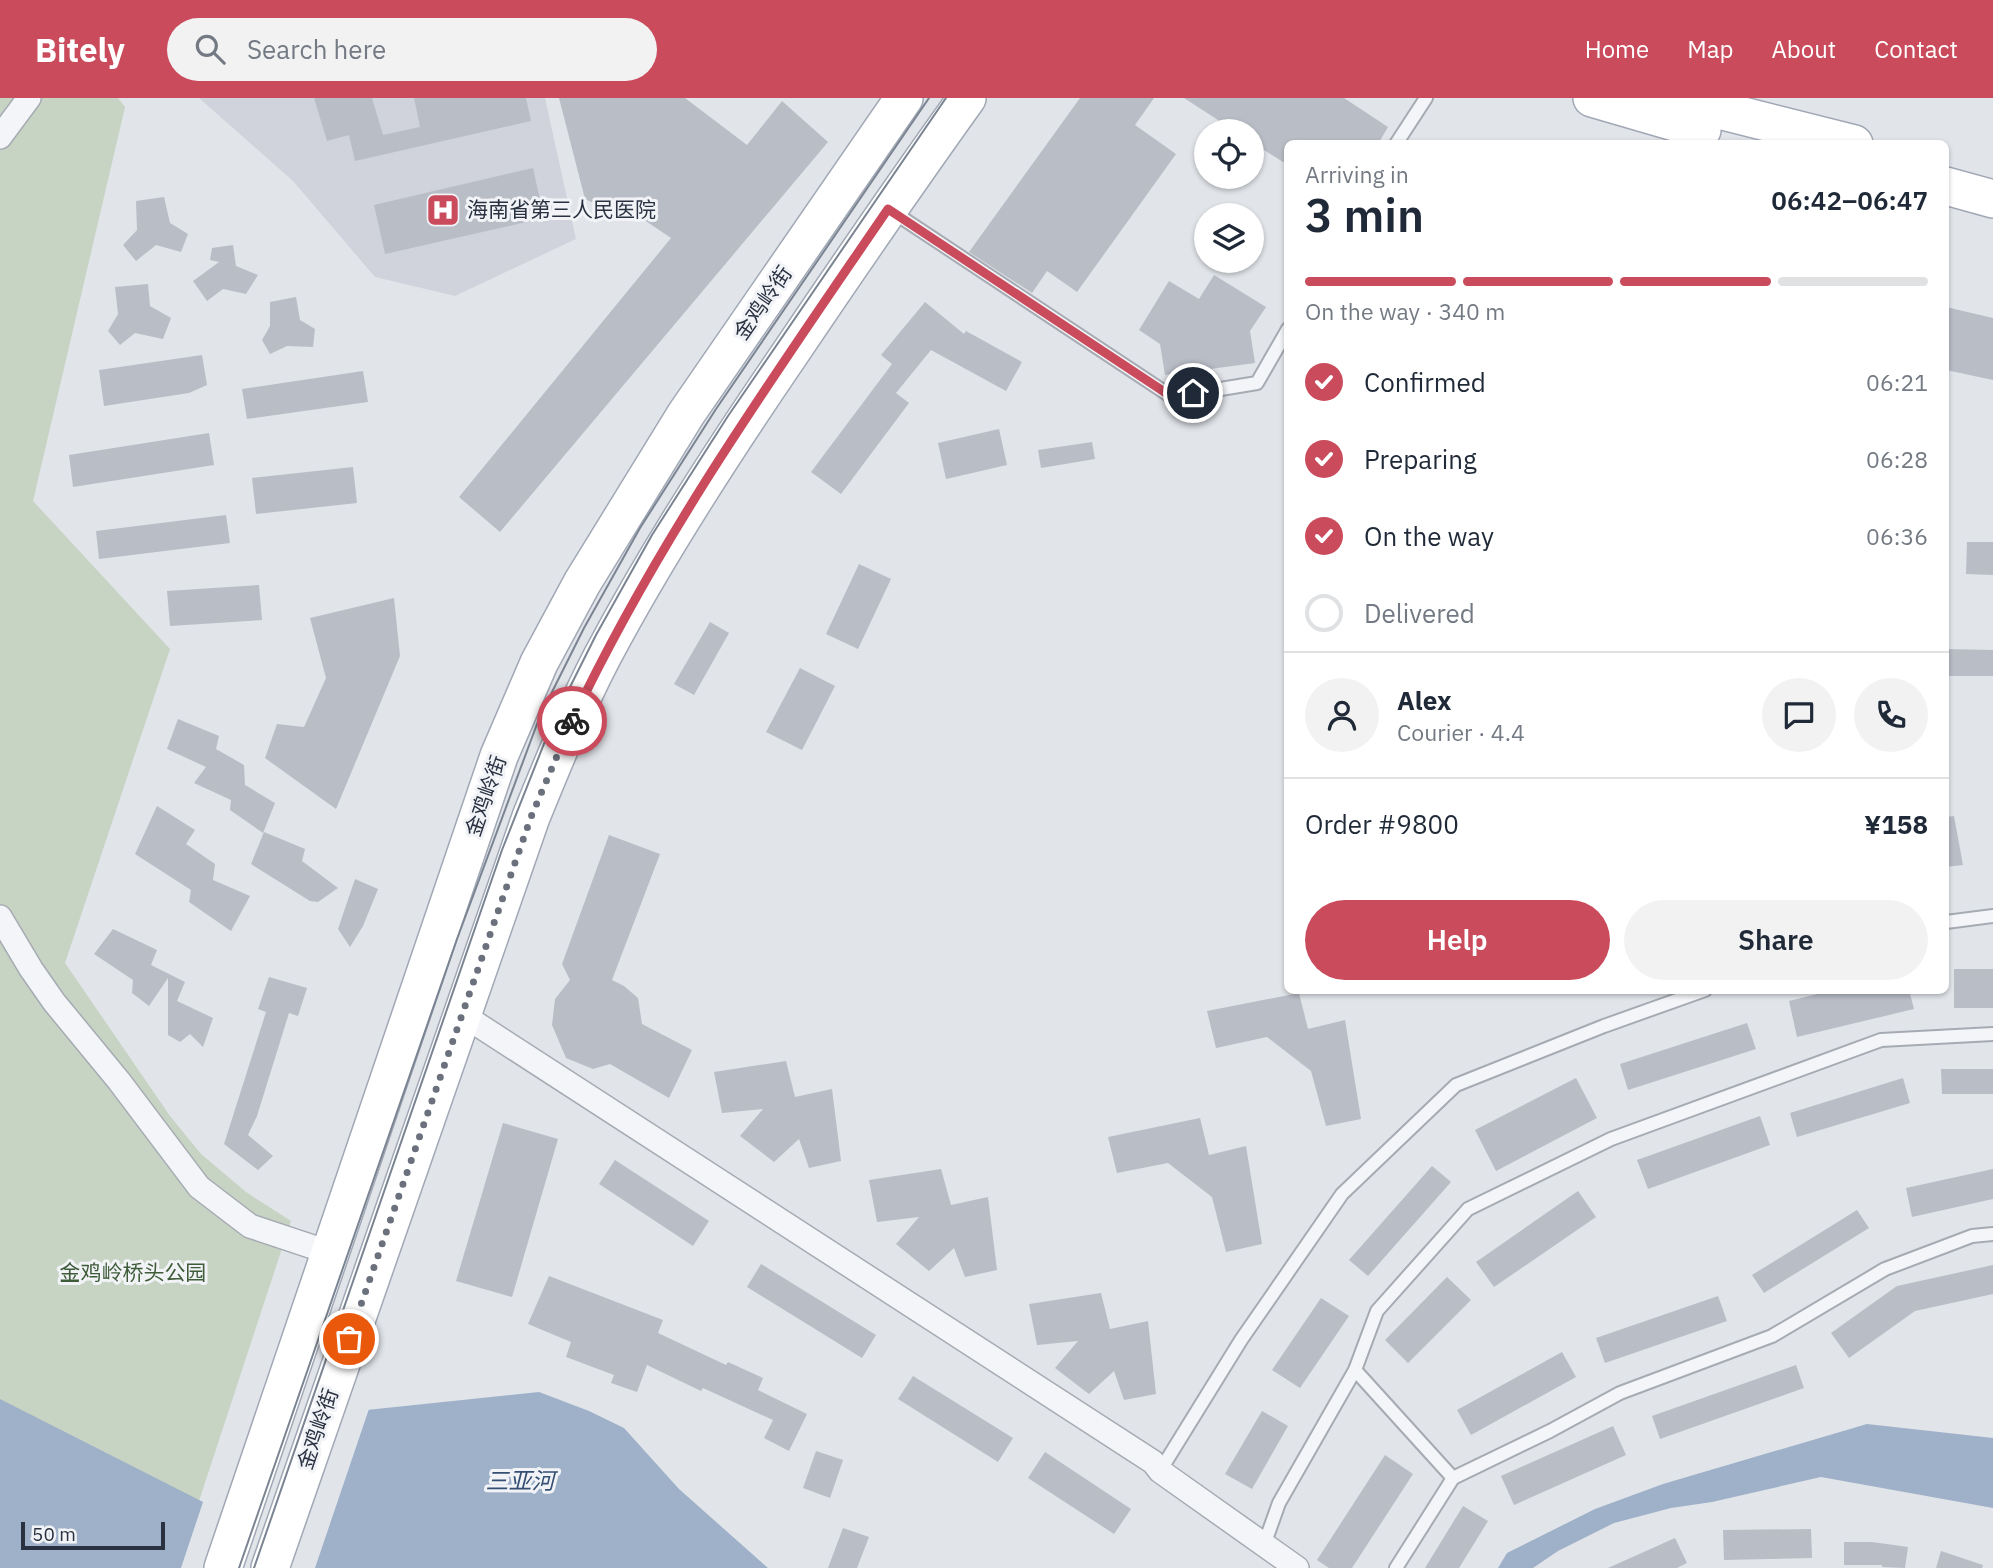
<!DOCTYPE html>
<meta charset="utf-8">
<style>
body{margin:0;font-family:"IBM Plex Sans","Noto Sans SC",sans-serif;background:#f2f2f3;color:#1f2937;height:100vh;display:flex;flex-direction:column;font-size:26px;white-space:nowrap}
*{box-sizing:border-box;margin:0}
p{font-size:23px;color:#747a83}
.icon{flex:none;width:38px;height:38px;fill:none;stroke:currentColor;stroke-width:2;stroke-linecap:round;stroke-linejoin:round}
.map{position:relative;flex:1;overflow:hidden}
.panel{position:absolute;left:1284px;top:42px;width:665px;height:854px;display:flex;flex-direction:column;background:#fff;border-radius:10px;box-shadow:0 2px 5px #0004}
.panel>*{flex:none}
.tools{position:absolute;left:1194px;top:21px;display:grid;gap:14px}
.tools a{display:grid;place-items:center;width:70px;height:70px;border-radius:50%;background:#fff;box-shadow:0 2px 5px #0004;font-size:35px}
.scale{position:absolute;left:21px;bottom:18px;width:144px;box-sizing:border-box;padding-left:7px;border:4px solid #2a3241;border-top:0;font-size:19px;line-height:24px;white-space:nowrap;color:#2a3241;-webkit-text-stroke:5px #f1f3f7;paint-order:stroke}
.pin{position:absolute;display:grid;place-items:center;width:60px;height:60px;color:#fff;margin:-30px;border:4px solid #fff;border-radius:50%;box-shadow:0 2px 7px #0007}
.courier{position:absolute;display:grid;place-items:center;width:70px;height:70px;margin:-35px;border:5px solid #c94b5c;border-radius:50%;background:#fff;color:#222;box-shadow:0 2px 9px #0007}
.summary em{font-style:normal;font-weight:600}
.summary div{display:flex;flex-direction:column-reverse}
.summary{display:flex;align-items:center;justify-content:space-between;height:119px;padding:0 21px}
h1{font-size:46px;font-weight:600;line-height:52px}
.bar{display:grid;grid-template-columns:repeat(4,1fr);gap:10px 7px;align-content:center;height:84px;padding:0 21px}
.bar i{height:9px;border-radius:5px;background:#e0e1e3}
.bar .on{background:#c94b5c}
.bar p{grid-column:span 4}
.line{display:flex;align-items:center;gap:18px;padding:0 21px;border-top:2px solid #e0e1e3}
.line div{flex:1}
.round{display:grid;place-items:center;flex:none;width:74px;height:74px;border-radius:37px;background:#f2f2f3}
ol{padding:0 21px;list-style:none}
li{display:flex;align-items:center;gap:21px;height:77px}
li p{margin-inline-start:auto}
li .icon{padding:7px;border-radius:50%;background:#c94b5c;color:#fff;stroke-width:4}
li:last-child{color:#747a83}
li i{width:38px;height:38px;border:4px solid #e0e1e3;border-radius:50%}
.cta{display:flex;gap:14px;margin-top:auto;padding:14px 21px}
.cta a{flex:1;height:80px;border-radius:42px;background:#c94b5c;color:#fff;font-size:28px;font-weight:600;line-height:80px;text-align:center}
.cta a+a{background:#f2f2f3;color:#1f2937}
header{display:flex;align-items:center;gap:42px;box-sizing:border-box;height:98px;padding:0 35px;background:#c94b5c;color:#fff}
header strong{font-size:33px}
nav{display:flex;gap:38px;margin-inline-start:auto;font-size:24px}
.search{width:490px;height:63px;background:#f2f2f3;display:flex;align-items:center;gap:18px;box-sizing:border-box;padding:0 24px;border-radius:38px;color:#747a83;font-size:26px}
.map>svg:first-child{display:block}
.built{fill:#d0d3db}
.green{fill:#c7d3c3}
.water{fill:#9eb1c8}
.pier{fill:#e1e4e9}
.building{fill:#b9bdc6}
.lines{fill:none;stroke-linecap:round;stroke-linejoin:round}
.lane-casing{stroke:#a6abb3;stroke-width:16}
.street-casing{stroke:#a6abb3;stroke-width:26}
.primary-casing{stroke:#a1a8b5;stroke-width:40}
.lane{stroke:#f4f5f8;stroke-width:12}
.street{stroke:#f4f5f8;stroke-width:23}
.primary{stroke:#fff;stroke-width:37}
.tram{stroke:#7b8492;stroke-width:2}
.done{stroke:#6a707c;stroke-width:7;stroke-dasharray:0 12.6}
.route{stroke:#c94b5c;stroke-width:9}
.labels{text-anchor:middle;stroke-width:6;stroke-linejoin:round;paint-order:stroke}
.poi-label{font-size:21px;fill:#2a3241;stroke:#f1f3f7;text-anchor:start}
.street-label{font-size:21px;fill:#2a3241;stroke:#f1f3f7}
.park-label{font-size:21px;fill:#3e5c38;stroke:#f1f3f7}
.water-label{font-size:23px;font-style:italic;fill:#365073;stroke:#f1f3f7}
</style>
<header>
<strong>Bitely</strong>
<div class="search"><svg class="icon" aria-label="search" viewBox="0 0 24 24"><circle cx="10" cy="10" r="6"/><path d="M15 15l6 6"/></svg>Search here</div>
<nav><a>Home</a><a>Map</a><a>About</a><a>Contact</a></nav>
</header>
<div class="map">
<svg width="1993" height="1470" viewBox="0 0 1993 1470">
<rect width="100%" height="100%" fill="#e1e4e9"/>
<!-- built -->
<polygon class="built" points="199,0 545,0 576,141 455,198 375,179 293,83"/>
<!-- green -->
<polygon class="green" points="0,0 118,0 125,9 33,403 170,551 65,865 170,1018 201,1056 246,1094 291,1123 177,1470 0,1470"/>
<!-- water -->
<g class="water">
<polygon points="539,1294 589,1313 624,1330 679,1391 768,1470 0,1470 0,1301 209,1407 300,1319"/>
<polygon points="1867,1326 1993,1340 1993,1410 1821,1379 1712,1404 1671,1410 1614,1425 1558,1453 1533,1470 1498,1470 1507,1455 1595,1411 1663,1386"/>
</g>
<!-- pier -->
<polygon class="pier" points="370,1308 315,1470 181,1470 204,1401 208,1403 298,1316"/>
<!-- building -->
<g class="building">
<polygon points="314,0 372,0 383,37 420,29 414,0 526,0 531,23 355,63 349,37 327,43"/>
<polygon points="559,0 685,0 747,47 782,3 828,44 500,434 459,399 671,140 622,107 615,115 585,101"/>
<polygon points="1080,0 1154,0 1135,27 1176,56 1077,194 1047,173 1032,195 969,154"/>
<polygon points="1184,0 1344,0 1388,29 1378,46 1288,46 1288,67 1251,44 1251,33 1235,33"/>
<polygon points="533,70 544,120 385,156 374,107"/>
<polygon points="164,99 170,125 188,136 181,154 156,147 136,163 123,147 137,132 136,103"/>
<polygon points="233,147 236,168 258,177 246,196 223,191 207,203 193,183 219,164 210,162 212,150"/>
<polygon points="1214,177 1266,209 1250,233 1255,265 1165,277 1160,246 1139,232 1169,183 1199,201"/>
<polygon points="148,186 150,208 171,220 163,241 135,235 120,247 108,233 118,216 115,189"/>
<polygon points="296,199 300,222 315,231 313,249 287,248 270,256 262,242 270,228 270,204"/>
<polygon points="925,204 964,236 966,233 1022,264 1006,293 931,252 896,295 909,305 841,396 811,374 892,266 881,257"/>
<polygon points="1946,209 1993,220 1993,282 1946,272"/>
<polygon points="202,257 207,287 189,295 104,308 99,272"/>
<polygon points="363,273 368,304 247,321 242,291"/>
<polygon points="999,331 1007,367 946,381 938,345"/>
<polygon points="209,335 214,367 73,389 69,357"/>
<polygon points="1092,344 1095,361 1041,370 1038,352"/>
<polygon points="353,369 357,405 256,416 252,380"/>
<polygon points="226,417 230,445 99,461 96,433"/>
<polygon points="1967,444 1993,444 1993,477 1966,476"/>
<polygon points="859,466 891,481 858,551 826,536"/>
<polygon points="259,487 262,522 170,528 167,493"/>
<polygon points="394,500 400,558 336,711 265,660 277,626 304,629 326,580 310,520"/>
<polygon points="710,524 729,535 694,597 674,586"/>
<polygon points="1946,551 1993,552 1993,578 1946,578"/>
<polygon points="800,570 835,588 802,652 766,634"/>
<polygon points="178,621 219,638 216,651 244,667 245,687 275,705 263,735 230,712 231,702 194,685 206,669 167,651"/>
<polygon points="157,708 195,732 186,746 215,766 213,782 250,798 231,833 189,804 191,792 135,756"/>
<polygon points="1954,718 1963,767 1946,769 1946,719"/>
<polygon points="264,734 305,751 302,763 338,790 318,804 310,803 251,766"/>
<polygon points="609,737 660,756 612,882 624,888 638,900 642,926 692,952 669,1000 610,966 593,971 566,960 552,927 555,901 570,882 562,866"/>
<polygon points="355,781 378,791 363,828 350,849 338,831"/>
<polygon points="113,831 157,852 151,867 185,884 177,903 213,920 203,949 190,936 180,944 168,937 168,880 149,908 132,895 133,882 94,856"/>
<rect x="1954" y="871" width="39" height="39"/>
<polygon points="269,879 307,890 298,918 289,915 257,1018 248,1037 273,1058 258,1072 224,1046 266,914 258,911"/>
<polygon points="1834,892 1909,892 1914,911 1797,939 1789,903"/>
<polygon points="1299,895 1308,931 1345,922 1361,1021 1326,1028 1311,973 1267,939 1216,950 1207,913"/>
<polygon points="1747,925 1756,951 1628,992 1620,966"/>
<polygon points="786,963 795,999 832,991 841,1063 809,1070 799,1041 774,1064 740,1038 763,1011 722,1015 714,974"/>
<polygon points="1941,971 1993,971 1993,996 1942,996"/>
<polygon points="1576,980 1597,1020 1496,1073 1475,1032"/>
<polygon points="1903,980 1910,1005 1797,1039 1790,1015"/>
<polygon points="1760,1018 1770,1047 1648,1091 1637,1062"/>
<polygon points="1200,1020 1209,1057 1246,1048 1262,1146 1226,1154 1212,1099 1168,1065 1117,1075 1108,1039"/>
<polygon points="503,1025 558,1041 512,1199 456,1183"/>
<polygon points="615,1062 709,1123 693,1148 599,1086"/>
<polygon points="1432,1068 1451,1084 1368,1178 1349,1162"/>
<polygon points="941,1071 951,1107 988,1099 997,1172 965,1179 954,1150 929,1173 896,1146 919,1119 877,1124 869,1082"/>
<polygon points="1993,1071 1993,1101 1912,1119 1906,1090"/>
<polygon points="1578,1093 1596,1119 1494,1189 1476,1164"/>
<polygon points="1857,1112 1869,1130 1764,1195 1752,1177"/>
<polygon points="761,1166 876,1237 862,1260 747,1189"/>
<polygon points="1993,1167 1993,1196 1915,1213 1849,1260 1831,1235 1897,1188"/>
<polygon points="549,1178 663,1222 658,1235 726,1267 728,1264 763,1280 758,1292 807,1316 789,1353 764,1340 773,1322 703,1290 701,1293 647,1267 637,1294 611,1285 614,1277 566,1259 571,1244 528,1226"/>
<polygon points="1447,1179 1471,1202 1408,1265 1385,1242"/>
<polygon points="1101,1195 1110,1231 1148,1223 1156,1296 1124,1302 1114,1273 1089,1296 1055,1270 1078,1243 1037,1247 1029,1206"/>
<polygon points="1718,1198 1727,1223 1605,1265 1596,1240"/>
<polygon points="1321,1200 1349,1218 1300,1290 1272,1272"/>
<polygon points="1562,1254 1576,1279 1471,1337 1457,1312"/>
<polygon points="1796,1267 1804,1290 1660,1341 1652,1318"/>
<polygon points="913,1278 1013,1340 998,1364 898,1301"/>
<polygon points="1262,1313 1288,1328 1252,1391 1225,1376"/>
<polygon points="1613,1328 1626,1357 1514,1407 1501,1378"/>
<polygon points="816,1353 843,1362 830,1400 803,1390"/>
<polygon points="1045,1354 1131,1411 1114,1436 1028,1380"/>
<polygon points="1385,1357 1413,1376 1352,1470 1329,1470 1317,1462"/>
<polygon points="1463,1408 1488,1423 1459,1470 1425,1470"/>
<polygon points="843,1430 869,1439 857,1470 828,1470"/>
<polygon points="1811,1431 1812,1460 1724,1462 1723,1432"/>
<polygon points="1675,1440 1687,1465 1677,1470 1608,1470"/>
<polygon points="1844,1444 1872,1444 1908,1449 1905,1470 1882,1469 1882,1467 1844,1467"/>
<polygon points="1941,1453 1983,1467 1982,1470 1936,1470"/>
</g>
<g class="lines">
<defs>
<g id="lane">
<polyline points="1396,46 1426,0"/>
<polyline points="890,112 1172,299 1257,285 1288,231"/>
<polyline points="1946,824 1993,818"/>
<polyline points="1355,1272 1453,1380 1396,1470"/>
<polyline points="1160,1373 1241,1242 1342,1096 1456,987 1604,928 1705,892"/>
<polyline points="1453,1380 1550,1333 1620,1295 1772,1238 1885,1171 1972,1138 1993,1136"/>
<polyline points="1264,1447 1279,1405 1355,1272 1377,1213 1468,1111 1611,1041 1881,942 1993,936"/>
</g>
<g id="street">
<polyline points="0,39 29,0"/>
<polyline points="0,819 31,871 54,904 119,983 199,1089 250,1128 331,1155"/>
<polyline points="463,917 1153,1364 1160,1373 1297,1470"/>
</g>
<g id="primary">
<polyline points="1592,0 1702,32"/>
<polyline points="1672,0 1854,46"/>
<polyline points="1946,88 1993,101"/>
<polyline points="223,1470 499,658 539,565 582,485 686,316 904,0"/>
<path d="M270,1470l261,-751c22,-54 44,-108 71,-160 55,-104 120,-204 187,-302 58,-86 117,-172 178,-257"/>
</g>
</defs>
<!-- lane casing -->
<use href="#lane" class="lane-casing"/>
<!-- street casing -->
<use href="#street" class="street-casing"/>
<!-- primary casing -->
<use href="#primary" class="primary-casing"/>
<!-- lane -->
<use href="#lane" class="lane"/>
<!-- street -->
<use href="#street" class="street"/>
<!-- primary -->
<use href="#primary" class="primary"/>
<!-- tram -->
<g class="tram">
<polyline points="239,1470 457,841 540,618 584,530 640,430 716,311 929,0"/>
<polyline points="254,1470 502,752 553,623 596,537 652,437 728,318 946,0"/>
</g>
</g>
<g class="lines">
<!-- done -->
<polyline class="done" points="349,1241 531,719 572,623"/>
<!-- route -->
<path class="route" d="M572,623c86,-182 203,-347 316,-512l284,188 21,-4"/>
</g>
<!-- icons -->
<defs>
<symbol id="hospital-square" viewBox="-11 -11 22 22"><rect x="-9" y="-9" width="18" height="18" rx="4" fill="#c94b5c" stroke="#f1f3f7"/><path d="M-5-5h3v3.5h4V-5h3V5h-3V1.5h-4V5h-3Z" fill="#fff"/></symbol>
</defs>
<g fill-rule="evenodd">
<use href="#hospital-square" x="424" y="93" width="38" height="38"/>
</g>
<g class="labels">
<!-- poi labels -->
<g class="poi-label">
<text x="467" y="119">海南省第三人民医院</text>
</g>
<!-- street labels -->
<g class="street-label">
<text transform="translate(763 205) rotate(-55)" y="7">金鸡岭街</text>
<text transform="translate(486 698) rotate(-71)" y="7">金鸡岭街</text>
<text transform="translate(318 1331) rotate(-71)" y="7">金鸡岭街</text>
</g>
<!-- park labels -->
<g class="park-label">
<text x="133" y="1182">金鸡岭桥头公园</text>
</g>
<!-- water labels -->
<g class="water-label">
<text x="520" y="1391">三亚河</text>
</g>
</g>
</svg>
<div class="tools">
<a><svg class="icon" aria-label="locate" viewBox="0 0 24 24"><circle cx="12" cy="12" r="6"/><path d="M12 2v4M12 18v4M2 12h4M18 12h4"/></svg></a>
<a><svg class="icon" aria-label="layers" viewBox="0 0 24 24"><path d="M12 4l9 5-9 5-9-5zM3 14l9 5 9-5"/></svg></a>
</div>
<div class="scale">50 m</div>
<div class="pin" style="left:349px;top:1241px;background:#ea580c"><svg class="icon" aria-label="bag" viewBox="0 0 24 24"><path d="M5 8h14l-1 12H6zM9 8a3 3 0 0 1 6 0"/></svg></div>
<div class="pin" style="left:1193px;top:295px;background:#1f2937"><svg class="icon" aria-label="home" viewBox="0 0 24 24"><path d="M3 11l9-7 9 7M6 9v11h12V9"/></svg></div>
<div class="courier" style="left:572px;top:623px"><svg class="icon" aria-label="bike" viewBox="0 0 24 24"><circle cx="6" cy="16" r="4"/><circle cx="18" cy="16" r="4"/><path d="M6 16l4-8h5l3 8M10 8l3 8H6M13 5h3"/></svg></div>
<section class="panel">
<div class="summary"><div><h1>3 min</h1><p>Arriving in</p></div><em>06:42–06:47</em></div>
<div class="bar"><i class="on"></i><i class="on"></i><i class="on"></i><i></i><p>On the way · 340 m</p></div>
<ol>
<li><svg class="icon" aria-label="check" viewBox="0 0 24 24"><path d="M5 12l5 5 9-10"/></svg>Confirmed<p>06:21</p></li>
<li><svg class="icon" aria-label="check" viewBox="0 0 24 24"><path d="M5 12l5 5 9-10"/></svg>Preparing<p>06:28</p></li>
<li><svg class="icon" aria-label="check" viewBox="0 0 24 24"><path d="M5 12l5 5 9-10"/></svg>On the way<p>06:36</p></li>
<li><i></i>Delivered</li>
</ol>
<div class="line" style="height:126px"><a class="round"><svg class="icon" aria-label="person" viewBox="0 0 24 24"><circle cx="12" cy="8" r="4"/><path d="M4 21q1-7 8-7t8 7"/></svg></a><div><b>Alex</b><p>Courier · 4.4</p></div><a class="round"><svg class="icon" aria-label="chat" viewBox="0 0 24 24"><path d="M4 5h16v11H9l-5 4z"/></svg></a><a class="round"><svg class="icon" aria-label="phone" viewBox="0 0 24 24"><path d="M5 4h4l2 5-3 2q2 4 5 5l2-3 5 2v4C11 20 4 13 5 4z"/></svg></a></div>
<div class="line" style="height:91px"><div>Order #9800</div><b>¥158</b></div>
<div class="cta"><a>Help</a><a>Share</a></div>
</section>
</div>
